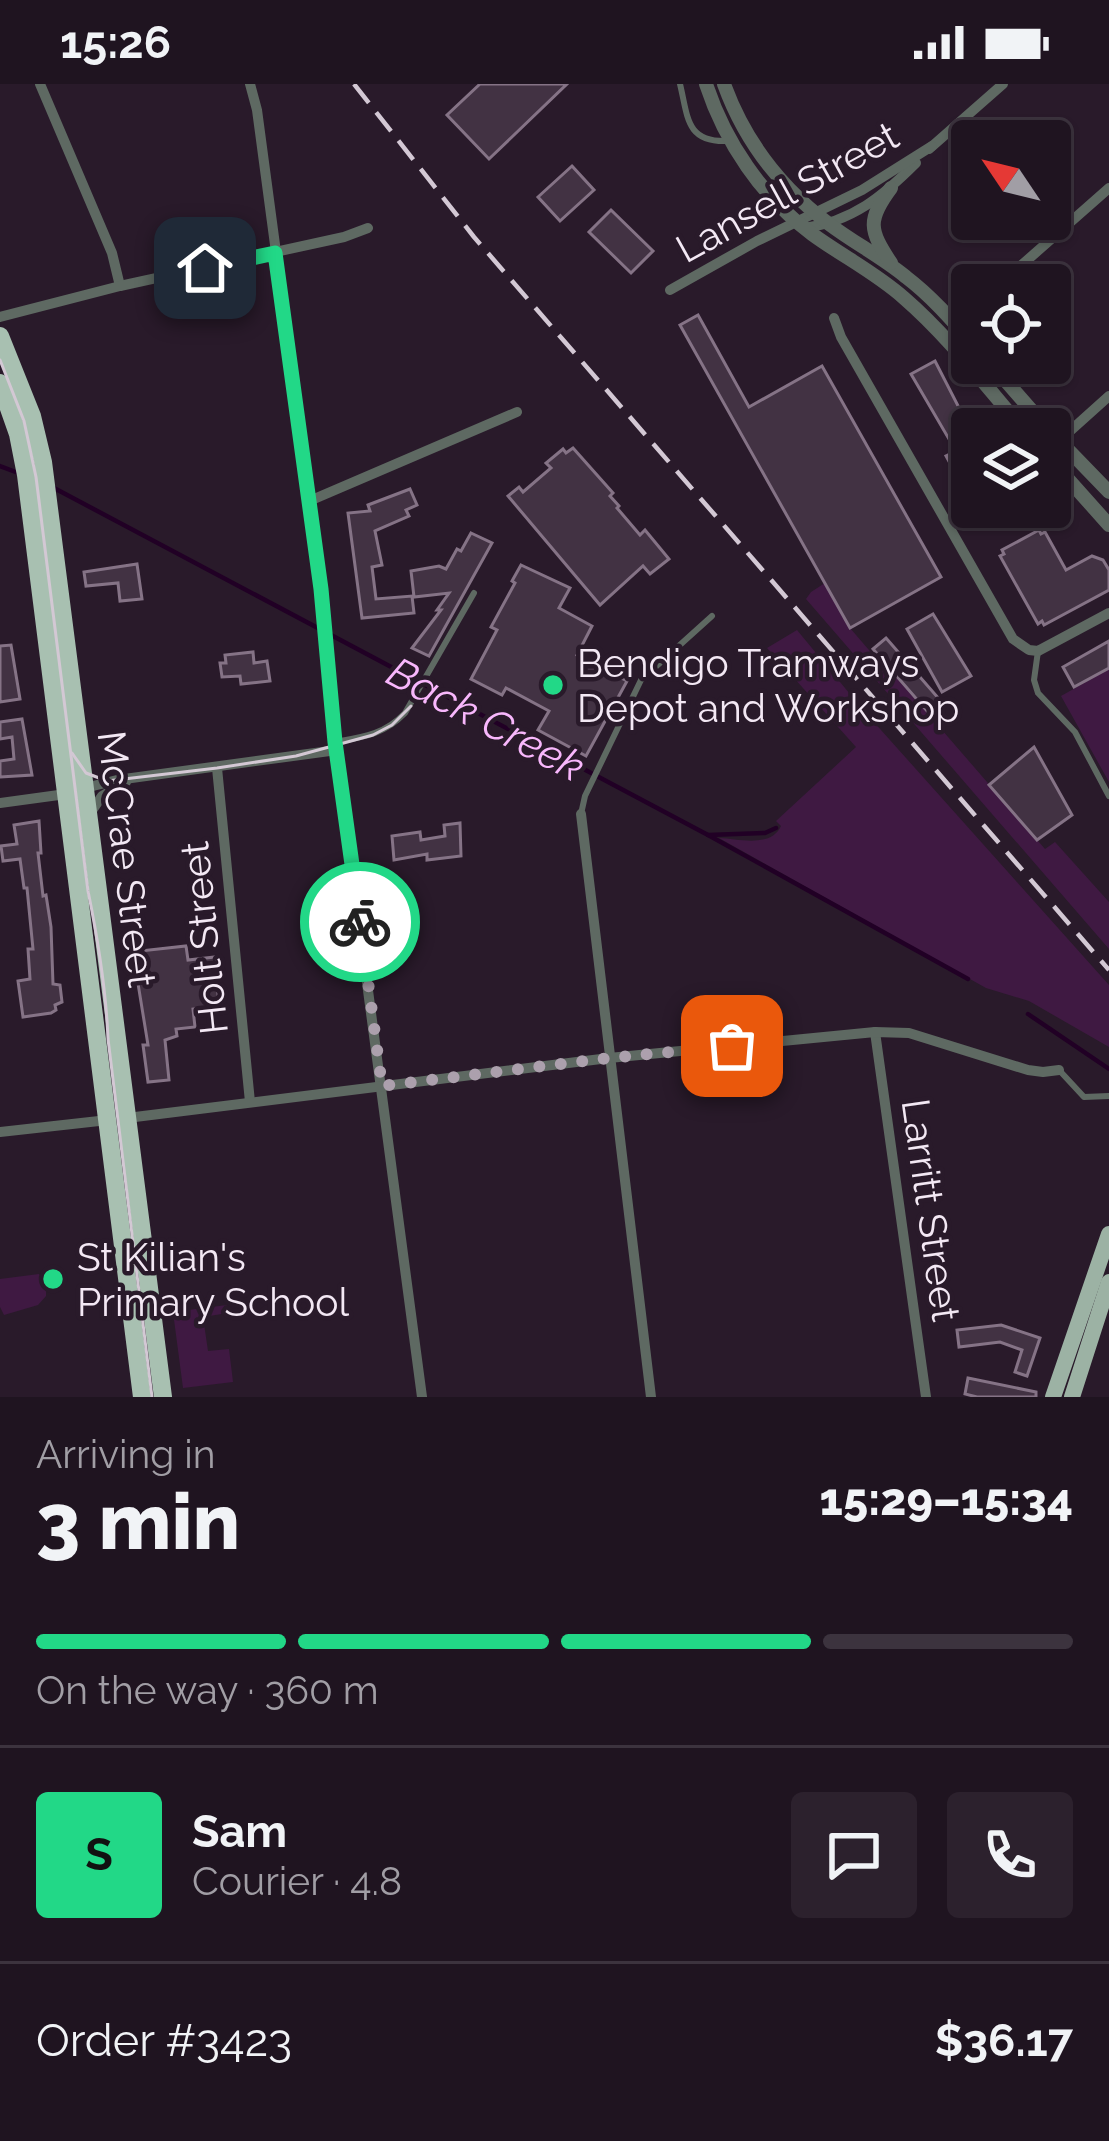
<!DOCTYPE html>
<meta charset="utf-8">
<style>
body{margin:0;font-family:Raleway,sans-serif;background:#2c212d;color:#f1f3f6;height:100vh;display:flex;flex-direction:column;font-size:45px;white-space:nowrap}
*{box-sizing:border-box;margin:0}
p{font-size:39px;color:#a19ea5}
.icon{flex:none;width:66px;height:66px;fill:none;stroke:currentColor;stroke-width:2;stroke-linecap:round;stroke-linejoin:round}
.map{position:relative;height:1313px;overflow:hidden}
.panel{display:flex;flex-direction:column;background:#1f1420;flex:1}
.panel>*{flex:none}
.needle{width:78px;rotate:305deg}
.tools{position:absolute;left:951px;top:36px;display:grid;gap:24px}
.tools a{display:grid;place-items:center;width:120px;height:120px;border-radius:12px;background:#1f1420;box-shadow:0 3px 9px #0004,0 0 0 3px #3c333e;font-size:60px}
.pin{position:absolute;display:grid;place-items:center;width:102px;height:102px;color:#fff;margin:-51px;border-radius:24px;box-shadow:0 6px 18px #0006}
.courier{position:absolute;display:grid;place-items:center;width:120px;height:120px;margin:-60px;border:9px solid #22d887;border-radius:50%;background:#fff;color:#222;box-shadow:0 3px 15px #0007}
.summary em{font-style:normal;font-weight:800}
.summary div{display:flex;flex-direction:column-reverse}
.summary{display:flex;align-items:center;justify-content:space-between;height:204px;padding:0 36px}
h1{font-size:78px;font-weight:800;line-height:90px}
.bar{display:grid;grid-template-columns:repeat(4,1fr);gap:18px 12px;align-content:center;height:144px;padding:0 36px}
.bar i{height:15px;border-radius:9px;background:#3c333e}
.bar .on{background:#22d887}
.bar p{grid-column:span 4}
.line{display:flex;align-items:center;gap:30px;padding:0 36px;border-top:3px solid #3c333e}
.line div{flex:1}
.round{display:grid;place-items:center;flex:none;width:126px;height:126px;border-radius:12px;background:#2c212d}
.status{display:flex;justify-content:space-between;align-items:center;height:84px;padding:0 60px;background:#1f1420;direction:ltr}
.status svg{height:33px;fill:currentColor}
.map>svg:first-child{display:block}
.green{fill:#3f1942}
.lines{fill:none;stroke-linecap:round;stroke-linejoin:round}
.stream{stroke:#210025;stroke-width:4.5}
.building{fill:#423243;stroke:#857386;stroke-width:3}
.service{stroke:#5e6962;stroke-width:6}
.minor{stroke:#5e6962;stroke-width:10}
.tertiary{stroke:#5e6962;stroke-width:14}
.primary{stroke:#9cb2a4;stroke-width:16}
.trunk{stroke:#a8c0b1;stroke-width:18}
.tram{stroke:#d3c8d4;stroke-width:3}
.rail{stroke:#d3c8d4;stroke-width:4.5;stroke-dasharray:24 12;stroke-linecap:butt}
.done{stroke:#aca0ad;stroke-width:12;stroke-dasharray:0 21.6}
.route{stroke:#22d887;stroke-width:15}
.poi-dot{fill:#22d887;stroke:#291a2a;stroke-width:4.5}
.labels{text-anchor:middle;stroke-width:9;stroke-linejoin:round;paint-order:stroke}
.street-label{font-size:39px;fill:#f3e8f4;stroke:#291a2a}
.poi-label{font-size:39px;fill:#f3e8f4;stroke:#291a2a;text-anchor:start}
.water-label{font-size:42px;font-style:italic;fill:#f8b7fc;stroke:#291a2a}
</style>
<div class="status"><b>15:26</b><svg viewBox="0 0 49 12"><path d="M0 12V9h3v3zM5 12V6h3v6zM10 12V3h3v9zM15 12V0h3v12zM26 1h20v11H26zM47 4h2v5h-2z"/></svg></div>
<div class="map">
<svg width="1109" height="1313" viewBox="0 0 1109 1313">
<rect width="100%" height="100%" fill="#291a2a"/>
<!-- green -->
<g class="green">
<polygon points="825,499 850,544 881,580 884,579 1045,765 1055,758 1109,818 1109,865 806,515 811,508"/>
<path d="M797,546l67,81 245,274v62l-80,-46 -43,-13 -267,-150c20,1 52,10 62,-12l-5,-5 80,-74 -89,-99z"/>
<polygon points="1109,585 1109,698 1061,612"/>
<polygon points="39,1190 46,1200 46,1212 38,1221 4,1231 0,1223 0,1195"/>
<polygon points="227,1221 228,1229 203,1233 208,1267 229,1265 233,1298 183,1304 173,1228"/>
</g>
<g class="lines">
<!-- stream -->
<g class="stream">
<polyline points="0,382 21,390"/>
<polyline points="54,404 708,751 968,895"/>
<polyline points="708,751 765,749 776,744"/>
<polyline points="1028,930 1109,985"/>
</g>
</g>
<!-- building -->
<g class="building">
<polygon points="480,0 567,0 489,75 447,31"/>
<polygon points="572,82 594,106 560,137 538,113"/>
<polygon points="611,126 653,167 631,189 589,148"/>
<polygon points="698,231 749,323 822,282 941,493 850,544 680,241"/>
<polygon points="935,277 972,349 972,420 946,372 956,367 911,290"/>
<polygon points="573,364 613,409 610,412 619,422 617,424 640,451 645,446 669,475 650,490 643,482 600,521 508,412 519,403 523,408 551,384 546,379 563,365 566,369"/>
<polygon points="410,405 417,421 406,426 409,432 375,447 382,481 372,483 376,515 412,512 414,529 362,534 348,429 370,427 368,421"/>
<polygon points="1039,446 1041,450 1045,448 1066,486 1092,472 1103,476 1109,486 1109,506 1044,541 1042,537 1038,540 1000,472 1004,470 1002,466"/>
<polygon points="471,449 492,459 429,572 412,564 441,526 437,526 449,509 414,513 411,487 439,482 446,485 457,465 461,467"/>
<polygon points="137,480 142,515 120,517 118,499 86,502 84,488"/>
<polygon points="521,481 570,504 559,524 592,542 577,571 627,597 586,672 538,646 549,627 506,604 502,611 471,595 497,546 491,543 515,499 512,497"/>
<polygon points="933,530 971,592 942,608 907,545"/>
<polygon points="886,554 940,616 927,627 873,565"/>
<polygon points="1109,557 1109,584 1074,603 1063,583"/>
<polygon points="11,561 20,615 0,618 0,562"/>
<polygon points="253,568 254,579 267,577 270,597 241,600 240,592 222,593 220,579 226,579 225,571"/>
<polygon points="22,635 32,691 0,693 0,677 14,675 12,653 0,655 0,638"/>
<polygon points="1034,663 1072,731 1037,756 989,701"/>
<polygon points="39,737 41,769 38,769 43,812 46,811 51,843 53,900 60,901 62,918 55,921 56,926 51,929 23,933 18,897 30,895 28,865 33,865 27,804 24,804 20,775 3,777 1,762 17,760 14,741"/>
<polygon points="460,739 461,772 427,776 427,770 394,776 392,752 420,748 421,756 445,752 444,741"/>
<polygon points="186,862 188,876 215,873 219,922 193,925 195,943 176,945 177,952 165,956 169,996 148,998 143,961 148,961 135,881 142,881 140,867"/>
<polygon points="1001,1241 1040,1254 1027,1292 1015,1288 1022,1266 1000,1258 959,1263 957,1246"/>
<polygon points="968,1294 1036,1308 1036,1313 977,1313 965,1310"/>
</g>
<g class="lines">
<!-- service -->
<g class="service">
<path d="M680,0c8,33 6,58 46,57"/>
<polyline points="1038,567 1034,596 1038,609 1075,648 1109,712"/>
<path d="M335,658c29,-5 50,-8 70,-29l69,-120"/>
<polyline points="581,730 585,712 641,596 712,532"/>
<polyline points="1059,986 1084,1013 1109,1012"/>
</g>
<!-- minor -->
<g class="minor">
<polyline points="40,0 112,169 120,202"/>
<polyline points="250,0 257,26 321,505 335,658 422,1313"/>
<polyline points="929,65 1003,0"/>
<path d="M804,144c48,-6 79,-32 112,-65"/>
<polyline points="999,201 1109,104"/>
<polyline points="670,206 757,157 862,106 932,62"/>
<polyline points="0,233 120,202 344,153 368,144"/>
<polyline points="834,234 841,253 1013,555 1029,566 1038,567 1109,529"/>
<polyline points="955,240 972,225"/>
<polyline points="1050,365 1109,312"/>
<polyline points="307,418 517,328"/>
<polyline points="217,684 250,1018"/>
<polyline points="85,704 117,696 337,666"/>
<polyline points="0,719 66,710"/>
<polyline points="91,728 102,712 126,698"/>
<polyline points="581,730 651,1313"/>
<polyline points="875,948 926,1313"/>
<polyline points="127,1034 609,974 875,948 909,949 1028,986 1043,988 1059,986"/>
<polyline points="0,1048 108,1036"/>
</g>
<!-- tertiary -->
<g class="tertiary">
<path d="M706,0c19,58 56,113 106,150 30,22 64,39 92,64 44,38 81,87 119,131"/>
<path d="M724,0c21,58 56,103 105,140 25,19 53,33 77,53 25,19 45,42 66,66"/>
<path d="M891,104c-24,32 -22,42 0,75"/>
<polyline points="990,279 1048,345"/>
<polyline points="1050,347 1109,408"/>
<polyline points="1050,375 1109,441"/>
</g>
<!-- primary -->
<g class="primary">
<polyline points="1053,1313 1109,1150"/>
<polyline points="1072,1313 1109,1198"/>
</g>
<!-- trunk -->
<g class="trunk">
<polyline points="0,252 32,332 43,378 163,1313"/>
<polyline points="0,299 18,350 26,391 142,1313"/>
</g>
<!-- tram -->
<g class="tram">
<path d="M0,276l24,61 12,56 52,414c10,49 18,97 20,148l44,358"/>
<polyline points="72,669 86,689 107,697 217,684 296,672 373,651 392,641 411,622"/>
</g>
<!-- rail -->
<polyline class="rail" points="354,0 474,153 1109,886"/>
</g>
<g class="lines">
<!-- done -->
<polyline class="done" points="360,838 382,1002 609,974 732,962"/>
<!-- route -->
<polyline class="route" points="205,184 275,169 321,505 335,658 360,838"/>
</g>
<!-- markers -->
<g class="poi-dot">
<circle cx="553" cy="601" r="12"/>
<circle cx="53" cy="1195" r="12"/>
</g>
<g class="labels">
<!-- street labels -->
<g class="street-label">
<text transform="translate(787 108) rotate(-29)" y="14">Lansell Street</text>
<text transform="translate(127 775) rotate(83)" y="14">McCrae Street</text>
<text transform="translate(204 854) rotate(-96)" y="14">Holt Street</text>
<text transform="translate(931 1126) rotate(82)" y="14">Larritt Street</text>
</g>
<!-- poi labels -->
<g class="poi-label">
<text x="577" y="593">Bendigo Tramways<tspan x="577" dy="45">Depot and Workshop</tspan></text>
<text x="77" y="1187">St Kilian's<tspan x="77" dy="45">Primary School</tspan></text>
</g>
<!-- water labels -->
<g class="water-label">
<text transform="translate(486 635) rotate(28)" y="15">Back Creek</text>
</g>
</g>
</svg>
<div class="tools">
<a><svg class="needle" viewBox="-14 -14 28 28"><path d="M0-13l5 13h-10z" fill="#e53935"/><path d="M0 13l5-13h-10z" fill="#a19ea5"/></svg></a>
<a><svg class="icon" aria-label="locate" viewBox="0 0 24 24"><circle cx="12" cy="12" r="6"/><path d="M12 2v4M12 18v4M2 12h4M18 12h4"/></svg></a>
<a><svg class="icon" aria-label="layers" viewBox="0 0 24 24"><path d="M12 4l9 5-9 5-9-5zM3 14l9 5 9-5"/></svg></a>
</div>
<div class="pin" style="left:732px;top:962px;background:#ea580c"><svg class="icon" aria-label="bag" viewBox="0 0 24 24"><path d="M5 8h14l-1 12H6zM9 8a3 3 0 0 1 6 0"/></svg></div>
<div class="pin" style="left:205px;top:184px;background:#1f2937"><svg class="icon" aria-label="home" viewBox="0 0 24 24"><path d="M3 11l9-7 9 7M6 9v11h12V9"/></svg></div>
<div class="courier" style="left:360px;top:838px"><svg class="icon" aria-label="bike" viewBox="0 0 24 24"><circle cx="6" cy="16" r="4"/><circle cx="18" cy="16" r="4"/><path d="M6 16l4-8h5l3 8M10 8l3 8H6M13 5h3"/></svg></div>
</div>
<section class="panel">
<div class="summary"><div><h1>3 min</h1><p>Arriving in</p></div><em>15:29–15:34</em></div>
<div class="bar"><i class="on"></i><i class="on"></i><i class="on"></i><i></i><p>On the way · 360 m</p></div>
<div class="line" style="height:216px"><b class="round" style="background:#22d887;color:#111">S</b><div><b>Sam</b><p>Courier · 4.8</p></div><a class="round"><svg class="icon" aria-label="chat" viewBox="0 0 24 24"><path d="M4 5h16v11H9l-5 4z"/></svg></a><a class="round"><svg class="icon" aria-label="phone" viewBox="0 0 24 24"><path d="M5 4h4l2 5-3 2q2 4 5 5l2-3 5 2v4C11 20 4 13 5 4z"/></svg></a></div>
<div class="line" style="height:156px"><div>Order #3423</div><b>$36.17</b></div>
</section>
